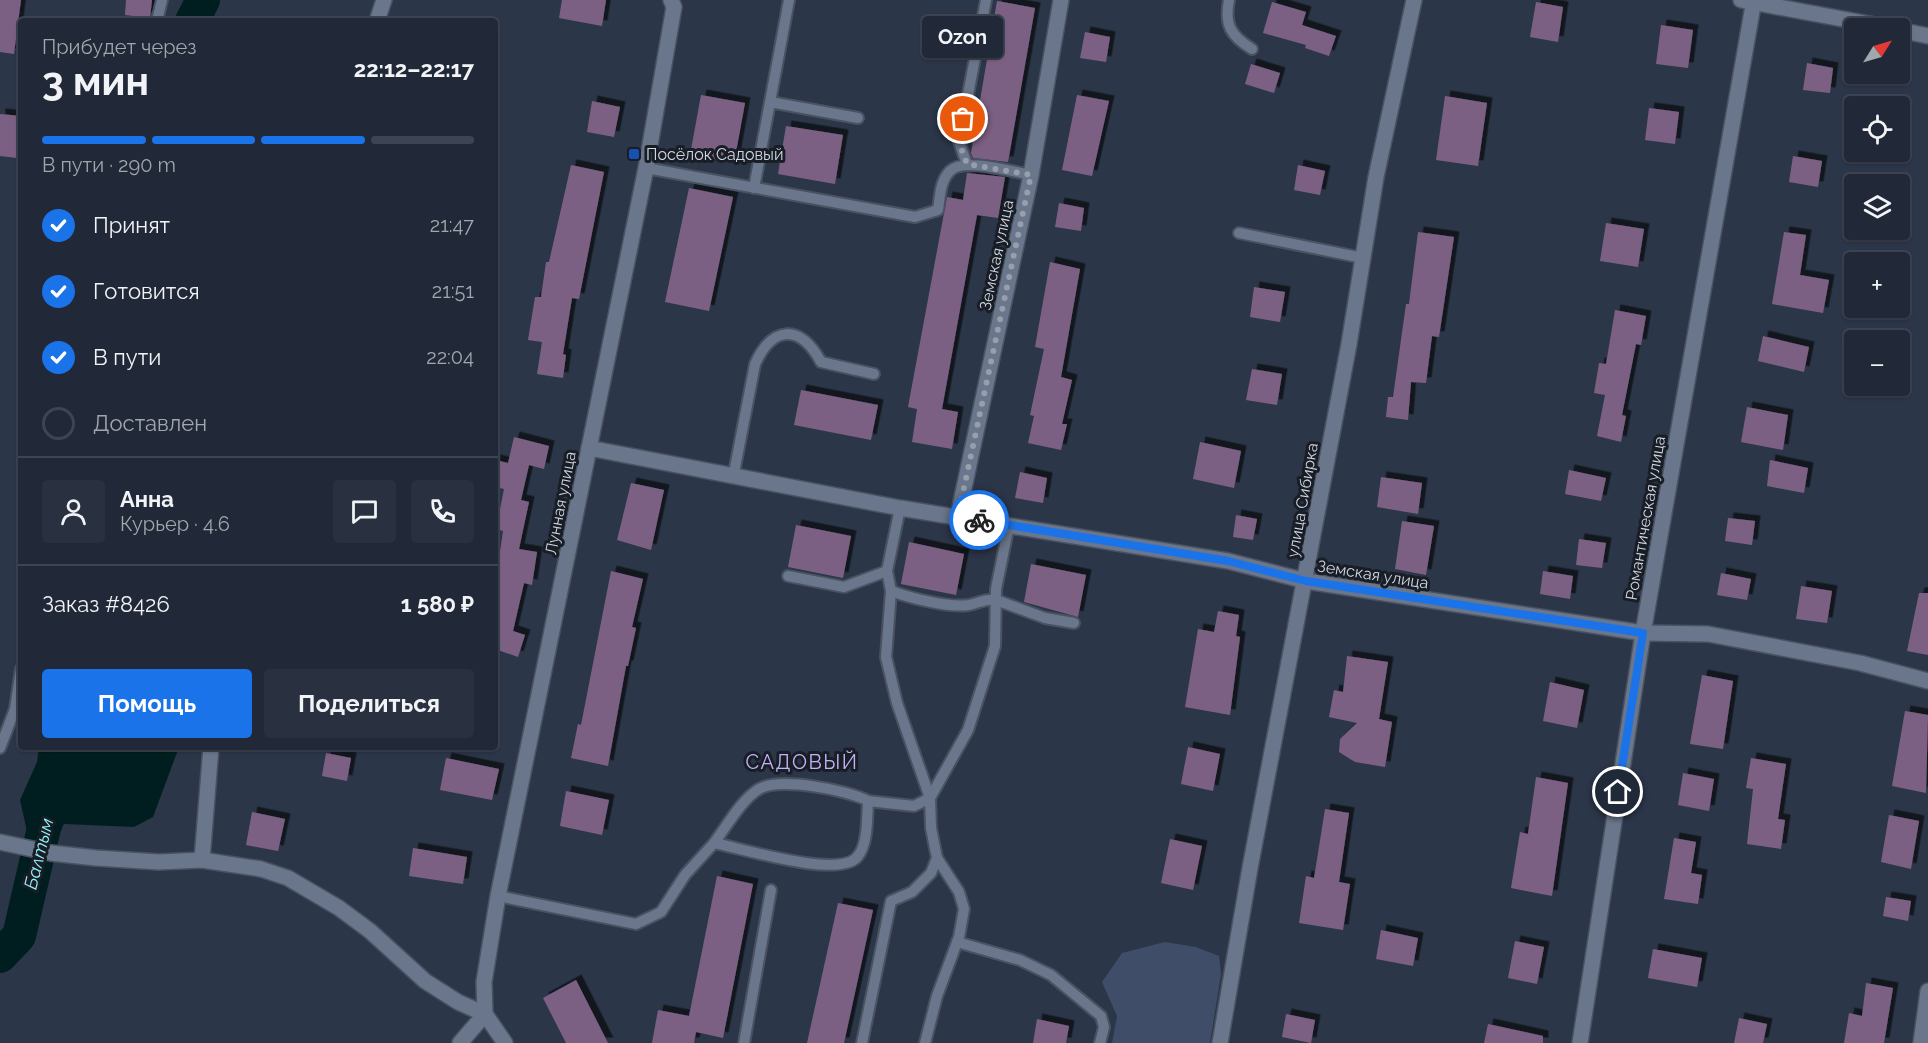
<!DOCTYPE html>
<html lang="ru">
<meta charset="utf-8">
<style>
body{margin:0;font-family:Raleway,sans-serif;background:#29303f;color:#f1f3f6;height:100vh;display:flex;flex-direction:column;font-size:22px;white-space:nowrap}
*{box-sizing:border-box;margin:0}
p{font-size:20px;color:#a2a6ad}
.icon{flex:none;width:33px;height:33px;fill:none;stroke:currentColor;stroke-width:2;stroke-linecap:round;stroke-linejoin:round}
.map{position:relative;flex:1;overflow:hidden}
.details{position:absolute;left:18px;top:18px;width:480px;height:732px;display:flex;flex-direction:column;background:#212837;border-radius:6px;box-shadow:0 2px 4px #0004,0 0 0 2px #3e4452}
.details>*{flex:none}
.needle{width:39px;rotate:53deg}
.fabs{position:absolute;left:1844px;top:18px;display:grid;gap:12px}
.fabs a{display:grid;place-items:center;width:66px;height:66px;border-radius:6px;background:#212837;box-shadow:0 2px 4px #0004,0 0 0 2px #3e4452;font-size:30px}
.pin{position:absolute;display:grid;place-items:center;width:51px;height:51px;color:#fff;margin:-26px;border:3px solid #fff;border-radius:50%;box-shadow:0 2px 6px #0007}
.courier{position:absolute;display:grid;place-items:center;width:60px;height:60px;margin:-30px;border:4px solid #1a73e8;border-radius:50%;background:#fff;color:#222;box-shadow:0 2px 8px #0007}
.bubble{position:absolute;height:42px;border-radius:6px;background:#212837;box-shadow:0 2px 4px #0004,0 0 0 2px #3e4452;font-size:20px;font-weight:700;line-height:42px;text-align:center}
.summary em{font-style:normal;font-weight:700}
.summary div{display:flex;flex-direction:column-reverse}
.summary{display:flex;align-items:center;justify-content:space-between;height:102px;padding:0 24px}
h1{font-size:39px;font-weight:700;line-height:45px}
.bar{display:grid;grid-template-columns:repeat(4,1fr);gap:9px 6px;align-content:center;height:72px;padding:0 24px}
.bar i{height:8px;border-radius:4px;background:#3e4452}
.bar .selected{background:#1a73e8}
.bar p{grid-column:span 4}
.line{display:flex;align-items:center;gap:15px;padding:0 24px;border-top:2px solid #3e4452}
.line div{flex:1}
.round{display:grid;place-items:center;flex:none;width:63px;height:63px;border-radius:6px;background:#29303f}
ol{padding:0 24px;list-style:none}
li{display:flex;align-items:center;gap:18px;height:66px}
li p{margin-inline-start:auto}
li .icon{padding:6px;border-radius:50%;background:#1a73e8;color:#fff;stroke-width:4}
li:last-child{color:#a2a6ad}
li i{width:33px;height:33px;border:3px solid #3e4452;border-radius:50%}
.primary-button{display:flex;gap:12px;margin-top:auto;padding:12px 24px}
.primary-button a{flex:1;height:69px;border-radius:6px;background:#1a73e8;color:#fff;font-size:24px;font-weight:700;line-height:69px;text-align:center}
.primary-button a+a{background:#29303f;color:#f1f3f6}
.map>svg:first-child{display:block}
.green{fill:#3f4d69}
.water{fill:#001e20}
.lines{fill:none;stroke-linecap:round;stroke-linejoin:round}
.river{stroke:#001e20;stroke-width:34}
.building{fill:#7c6183;filter:url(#shadow)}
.service-casing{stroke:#495261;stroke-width:14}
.minor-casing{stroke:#495261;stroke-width:18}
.tertiary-casing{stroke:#495261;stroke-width:18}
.service{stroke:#6a768b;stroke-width:10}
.minor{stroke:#6a768b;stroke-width:15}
.tertiary{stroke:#6a768b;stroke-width:15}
.done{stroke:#979eac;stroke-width:6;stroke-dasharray:0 10.8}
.route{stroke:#1a73e8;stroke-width:8}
.transit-dot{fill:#1a4fb4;stroke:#191e26;stroke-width:2}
.labels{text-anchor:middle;stroke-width:6;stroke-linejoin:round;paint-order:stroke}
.poi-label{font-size:16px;fill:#d0d6e2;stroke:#191e26;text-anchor:start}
.street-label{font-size:16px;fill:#d0d6e2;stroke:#191e26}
.water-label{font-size:18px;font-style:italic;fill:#92f3f9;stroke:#191e26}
.quarter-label{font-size:20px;letter-spacing:1.5px;fill:#c3b1f8;stroke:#191e26}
</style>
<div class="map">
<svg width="1928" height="1043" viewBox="0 0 1928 1043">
<defs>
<filter id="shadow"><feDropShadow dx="5.5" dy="-5.5" stdDeviation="0" flood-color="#0009"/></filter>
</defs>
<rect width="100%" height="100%" fill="#2c3649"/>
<!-- green -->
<polygon class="green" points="1165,942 1196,947 1219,956 1221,974 1210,1043 1112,1043 1117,1016 1102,982 1122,953"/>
<!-- water -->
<polygon class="water" points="39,747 179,747 153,817 134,827 64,824 46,838 28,836 20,800 37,762"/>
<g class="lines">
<!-- river -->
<g class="river">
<polyline points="192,21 203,0"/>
<polyline points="0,956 19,936 44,828 74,747"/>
</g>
</g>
<!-- building -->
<g class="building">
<polygon points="0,0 21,0 14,54 0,52"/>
<polygon points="126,0 152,0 150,18 125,15"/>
<polygon points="562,0 606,0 602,26 559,18"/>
<polygon points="997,1 1035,8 1008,162 973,158 971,153"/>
<polygon points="1272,2 1306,12 1302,25 1336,36 1329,56 1305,48 1306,45 1263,33"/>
<polygon points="1536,2 1563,7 1558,42 1530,37"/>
<polygon points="1661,25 1693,30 1688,68 1656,64"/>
<polygon points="1085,32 1110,37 1106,62 1080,58"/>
<polygon points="1807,63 1833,68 1830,93 1803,90"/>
<polygon points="1251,64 1280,73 1274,93 1245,84"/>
<polygon points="701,95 745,103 734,163 690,155"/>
<polygon points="1077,95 1109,101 1092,176 1062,170"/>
<polygon points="1445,96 1487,103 1478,166 1436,160"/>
<polygon points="592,101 620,107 614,137 587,132"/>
<polygon points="1649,108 1679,112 1675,144 1645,140"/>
<polygon points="0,114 21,116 17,158 0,156"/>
<polygon points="786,126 843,135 835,184 778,174"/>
<polygon points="1793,156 1822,161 1818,187 1789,182"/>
<polygon points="571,165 604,172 579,299 572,298 563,354 566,355 563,378 537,374 542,342 528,340 535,297 541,297 546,262 549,262"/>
<polygon points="1298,165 1325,171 1320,195 1294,190"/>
<polygon points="967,173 1005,177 998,218 977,215 942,409 958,412 952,449 912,442 917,409 908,407 947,197 963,200"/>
<polygon points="689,188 733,197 709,311 665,302"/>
<polygon points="1059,203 1084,208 1081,231 1055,227"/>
<polygon points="1606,223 1644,229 1638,267 1600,261"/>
<polygon points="1418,232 1454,237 1439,337 1432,336 1426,383 1411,382 1408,420 1386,417 1388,397 1393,397 1406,304 1409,304"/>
<polygon points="1784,232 1806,235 1800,275 1829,280 1823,313 1772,304"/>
<polygon points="1050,262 1080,269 1061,377 1072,380 1062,424 1067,424 1061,450 1028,443 1034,416 1030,415 1044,349 1035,347"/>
<polygon points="1254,287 1285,292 1280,322 1250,317"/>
<polygon points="1615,310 1646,316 1641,345 1636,344 1622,415 1626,416 1621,442 1597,436 1605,395 1594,393 1599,363 1606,364"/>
<polygon points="1763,336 1809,347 1804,372 1758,361"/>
<polygon points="1252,369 1282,374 1277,405 1246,400"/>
<polygon points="801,390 878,405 871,440 794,425"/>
<polygon points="1747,407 1788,415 1783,450 1741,442"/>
<polygon points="514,437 549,446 544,469 529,465 521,500 529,502 519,549 537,552 532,585 524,583 513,631 525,635 518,657 495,649 495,585 503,531 496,529 504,489 495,487 495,460 508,463"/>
<polygon points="1200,442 1241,451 1234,488 1193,479"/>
<polygon points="1770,460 1808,468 1804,493 1767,486"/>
<polygon points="1569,470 1606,478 1601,501 1565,494"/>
<polygon points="1020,472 1047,478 1043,503 1015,498"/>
<polygon points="1381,477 1422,483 1418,514 1377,507"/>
<polygon points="631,483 664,490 651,550 617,540"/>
<polygon points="1236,515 1257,519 1253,540 1233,537"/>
<polygon points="1728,518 1755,521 1752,545 1725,541"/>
<polygon points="1402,521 1434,526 1426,575 1395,569"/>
<polygon points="796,525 851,536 843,578 788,567"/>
<polygon points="1579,539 1606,543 1602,568 1576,565"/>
<polygon points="909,542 964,554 956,595 901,584"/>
<polygon points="1031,564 1086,575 1078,617 1024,602"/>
<polygon points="611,571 643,579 632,627 636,628 628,666 626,666 608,766 571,758 578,724 581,725"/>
<polygon points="1543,571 1573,576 1570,599 1540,594"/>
<polygon points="1721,573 1751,579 1747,600 1717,595"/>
<polygon points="1801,586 1832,591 1827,623 1796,619"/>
<polygon points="1919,593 1928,593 1928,655 1907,651"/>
<polygon points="1218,611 1239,615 1236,636 1240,637 1230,715 1185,707 1198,629 1214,632"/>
<polygon points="1347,656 1388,662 1379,719 1392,722 1385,767 1355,762 1339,752 1340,739 1357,723 1329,717 1334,690 1343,692"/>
<polygon points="1702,675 1733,681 1723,749 1690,744"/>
<polygon points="1550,682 1584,690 1577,728 1543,721"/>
<polygon points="1905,711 1928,715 1926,793 1892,786"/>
<polygon points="1188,747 1220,754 1213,791 1181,784"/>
<polygon points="326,753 351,758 347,781 322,776"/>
<polygon points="446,758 499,769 492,800 440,790"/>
<polygon points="1751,758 1786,764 1778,819 1785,820 1781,849 1747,844 1753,789 1746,788"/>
<polygon points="1683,773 1714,779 1709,811 1678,805"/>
<polygon points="1536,777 1568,783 1552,896 1511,888 1520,832 1528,834"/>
<polygon points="566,791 609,800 602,835 560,826"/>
<polygon points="1325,809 1349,813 1339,882 1350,884 1343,930 1299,923 1306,876 1314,878"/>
<polygon points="252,812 285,819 278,851 246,845"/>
<polygon points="1889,815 1919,821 1911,869 1881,862"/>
<polygon points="1674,838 1696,842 1691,873 1702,875 1698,904 1664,899"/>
<polygon points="1170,839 1202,846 1193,890 1161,883"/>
<polygon points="413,848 467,857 463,884 409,876"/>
<polygon points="717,876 753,884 723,1038 696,1032 694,1043 652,1043 658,1010 689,1016"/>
<polygon points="1886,897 1911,901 1908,921 1883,916"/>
<polygon points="838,903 873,910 844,1043 807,1043"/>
<polygon points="1381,930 1418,938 1413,966 1376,959"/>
<polygon points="1515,941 1544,947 1537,984 1508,978"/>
<polygon points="1653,949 1702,958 1697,987 1648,978"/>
<polygon points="576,980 608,1043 566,1043 543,998"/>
<polygon points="1866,983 1893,988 1884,1043 1844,1043 1849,1013 1862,1016"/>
<polygon points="1286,1014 1315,1020 1311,1043 1282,1037"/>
<polygon points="1739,1018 1767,1024 1763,1043 1734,1043"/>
<polygon points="1037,1019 1069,1026 1066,1043 1033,1043"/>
<polygon points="1488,1024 1543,1036 1543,1043 1484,1043"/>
</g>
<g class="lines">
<defs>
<g id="service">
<path d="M1229,0c-5,25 2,36 23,49"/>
<polyline points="157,21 162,0"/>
<polyline points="770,102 858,118"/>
<polyline points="967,164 959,142 986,0"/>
<path d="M646,168l269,49 23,-7c2,-13 2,-29 12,-39 13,-14 63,1 81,4"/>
<polyline points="754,188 789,0"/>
<polyline points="1239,233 1363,258"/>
<path d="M733,478l22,-114c18,-39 45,-40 66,-2l53,12"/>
<polyline points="788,576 844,587 887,571"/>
<path d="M891,591c19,7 58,17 78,14 10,-2 17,-7 27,-5l49,18 29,5"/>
<polyline points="0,748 15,709 21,669"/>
<polyline points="868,801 914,806 930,798 968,730 995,646 996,589 1009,525"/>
<path d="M498,896l138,28 25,-12 24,-37 29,-32c27,5 127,37 144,13 10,-12 9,-39 10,-55 -20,-11 -88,-24 -109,-12 -18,11 -32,37 -45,54"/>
<polyline points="957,942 1020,960 1051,975 1101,1016 1104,1027 1100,1043"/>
<polyline points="744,1043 771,890"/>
<polyline points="862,1043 891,901 912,892 931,873 937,858 931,828 930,798 897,703 886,657 891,591 887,571 900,508"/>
<polyline points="925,1043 937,996 959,937 964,909 959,892 937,858"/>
</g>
<g id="minor">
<polyline points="1741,0 1891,28"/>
<polyline points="377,21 384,0"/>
<polyline points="1899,30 1928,36"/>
<polyline points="589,448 900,508 1228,561 1306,581 1643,633 1708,634 1860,663 1928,681"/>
<polyline points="958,516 1031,175 1061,0"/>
<polyline points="0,842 51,853 96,858 159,862 202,860 261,869 288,878 339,908 370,931 425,981 458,1002 485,1014 460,1043"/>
<polyline points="202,860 211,747"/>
<polyline points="1220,1043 1250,868 1349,344 1376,177 1414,0"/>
<polyline points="1580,1043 1643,633 1754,0"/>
<polyline points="1921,1043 1928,991"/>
</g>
<polyline id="tertiary" points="505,1043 485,1014 484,982 498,896 646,168 674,7 671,0"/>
</defs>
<!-- service casing -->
<use href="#service" class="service-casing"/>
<!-- minor casing -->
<use href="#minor" class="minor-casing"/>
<!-- tertiary casing -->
<use href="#tertiary" class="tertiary-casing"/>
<!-- service -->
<use href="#service" class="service"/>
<!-- minor -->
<use href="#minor" class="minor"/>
<!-- tertiary -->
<use href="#tertiary" class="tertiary"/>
</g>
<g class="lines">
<!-- done -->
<polyline class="done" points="963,119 959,142 967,164 1031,175 958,516 979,520"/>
<!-- route -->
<polyline class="route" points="979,520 1228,561 1306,581 1643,633 1618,792"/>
</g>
<!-- markers -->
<rect class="transit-dot" x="628" y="148" width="12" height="12" rx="3"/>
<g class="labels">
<!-- poi labels -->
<g class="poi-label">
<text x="646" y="160">Посёлок Садовый</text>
</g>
<!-- street labels -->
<g class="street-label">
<text transform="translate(996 255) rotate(-78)" y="6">Земская улица</text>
<text transform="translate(1302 500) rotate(-80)" y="6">улица Сибирка</text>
<text transform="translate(560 503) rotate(-79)" y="6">Лунная улица</text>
<text transform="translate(1645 518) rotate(-80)" y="6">Романтическая улица</text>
<text transform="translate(1373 574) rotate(9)" y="6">Земская улица</text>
</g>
<!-- water labels -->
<g class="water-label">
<text transform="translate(39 854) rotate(-76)" y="6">Балтым</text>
</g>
<!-- quarter labels -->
<g class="quarter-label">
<text x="802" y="769">САДОВЫЙ</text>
</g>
</g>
</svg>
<div class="fabs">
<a><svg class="needle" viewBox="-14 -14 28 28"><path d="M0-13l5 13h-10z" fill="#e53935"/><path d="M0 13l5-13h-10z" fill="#a2a6ad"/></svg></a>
<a><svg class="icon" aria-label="locate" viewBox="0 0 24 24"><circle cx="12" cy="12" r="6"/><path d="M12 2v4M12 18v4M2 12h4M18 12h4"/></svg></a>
<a><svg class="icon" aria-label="layers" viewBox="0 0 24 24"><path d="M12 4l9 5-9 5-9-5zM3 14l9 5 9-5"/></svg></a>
<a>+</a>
<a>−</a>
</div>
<div class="pin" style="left:963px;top:119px;background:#ea580c"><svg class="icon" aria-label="bag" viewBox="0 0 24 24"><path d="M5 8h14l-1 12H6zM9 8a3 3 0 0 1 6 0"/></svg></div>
<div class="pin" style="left:1618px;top:792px;background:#1f2937"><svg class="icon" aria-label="home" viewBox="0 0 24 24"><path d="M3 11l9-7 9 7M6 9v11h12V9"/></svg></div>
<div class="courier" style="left:979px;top:520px"><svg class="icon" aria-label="bike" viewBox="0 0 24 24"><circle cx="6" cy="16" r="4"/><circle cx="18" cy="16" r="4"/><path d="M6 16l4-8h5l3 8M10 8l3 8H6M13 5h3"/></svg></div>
<div class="bubble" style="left:922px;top:16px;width:81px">Ozon</div>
<section class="details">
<div class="summary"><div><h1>3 мин</h1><p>Прибудет через</p></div><em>22:12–22:17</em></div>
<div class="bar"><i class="selected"></i><i class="selected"></i><i class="selected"></i><i></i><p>В пути · 290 m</p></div>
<ol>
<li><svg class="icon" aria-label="check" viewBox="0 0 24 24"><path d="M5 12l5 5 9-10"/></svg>Принят<p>21:47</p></li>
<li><svg class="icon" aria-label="check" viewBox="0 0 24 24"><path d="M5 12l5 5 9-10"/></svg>Готовится<p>21:51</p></li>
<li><svg class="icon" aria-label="check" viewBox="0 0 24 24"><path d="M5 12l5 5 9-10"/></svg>В пути<p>22:04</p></li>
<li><i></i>Доставлен</li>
</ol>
<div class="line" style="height:108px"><a class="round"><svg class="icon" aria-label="person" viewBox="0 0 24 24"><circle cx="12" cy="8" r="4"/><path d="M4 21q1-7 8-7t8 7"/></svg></a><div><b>Анна</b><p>Курьер · 4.6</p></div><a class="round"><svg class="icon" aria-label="chat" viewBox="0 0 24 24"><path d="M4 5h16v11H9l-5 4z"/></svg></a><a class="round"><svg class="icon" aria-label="phone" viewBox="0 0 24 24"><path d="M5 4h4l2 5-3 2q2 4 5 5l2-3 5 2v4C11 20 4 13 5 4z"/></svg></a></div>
<div class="line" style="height:78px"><div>Заказ #8426</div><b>1 580 ₽</b></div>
<div class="primary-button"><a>Помощь</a><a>Поделиться</a></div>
</section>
</div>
